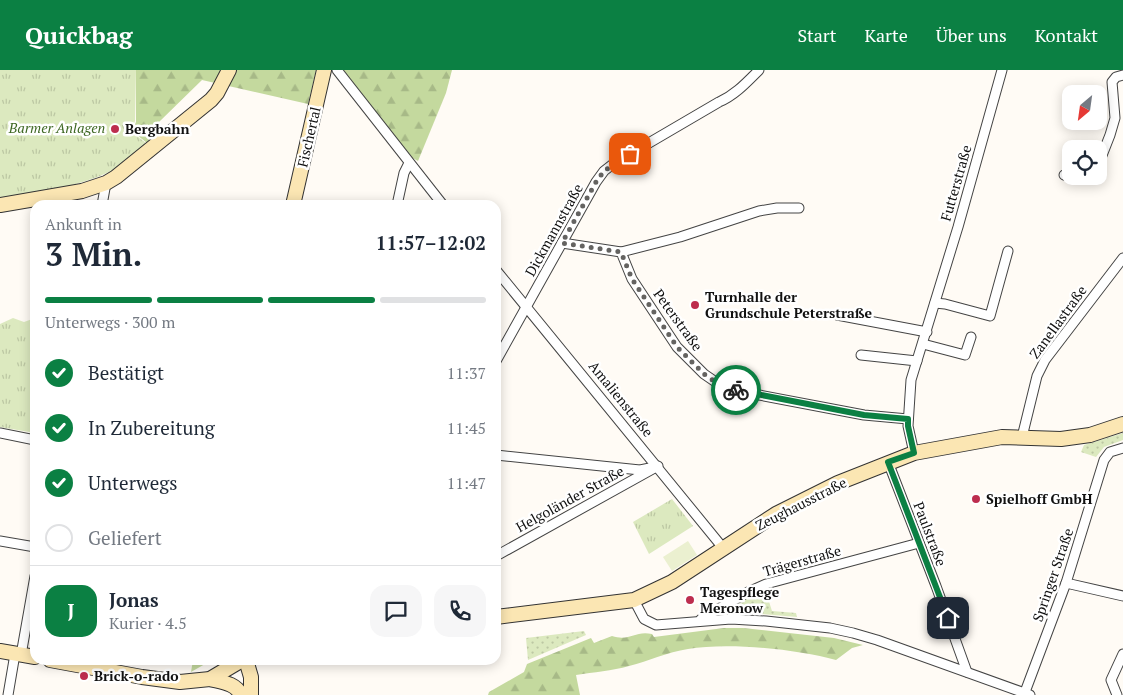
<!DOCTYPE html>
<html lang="de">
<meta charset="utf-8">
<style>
body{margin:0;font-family:"PT Serif",serif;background:#f6f6f7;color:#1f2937;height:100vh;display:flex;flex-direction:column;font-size:19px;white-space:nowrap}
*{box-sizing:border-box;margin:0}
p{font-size:16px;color:#747a83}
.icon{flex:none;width:28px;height:28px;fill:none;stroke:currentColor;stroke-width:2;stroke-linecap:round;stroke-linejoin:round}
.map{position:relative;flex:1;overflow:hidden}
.side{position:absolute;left:30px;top:130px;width:471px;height:465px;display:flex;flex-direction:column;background:#fff;border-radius:15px;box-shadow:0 2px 12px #0003}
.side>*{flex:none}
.needle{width:32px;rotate:209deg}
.tools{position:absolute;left:1062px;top:15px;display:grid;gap:10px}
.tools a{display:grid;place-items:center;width:45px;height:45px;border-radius:10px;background:#fff;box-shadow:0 2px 12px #0003;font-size:25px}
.pin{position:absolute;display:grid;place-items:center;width:42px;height:42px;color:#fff;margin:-21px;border-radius:10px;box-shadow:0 2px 8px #0006}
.courier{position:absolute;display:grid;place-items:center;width:50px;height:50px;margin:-25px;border:4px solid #0b8043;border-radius:50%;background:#fff;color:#222;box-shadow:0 1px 6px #0007}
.overview em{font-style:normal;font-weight:600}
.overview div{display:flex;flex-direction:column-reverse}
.overview{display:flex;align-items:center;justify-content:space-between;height:85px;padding:0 15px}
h1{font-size:32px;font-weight:600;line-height:38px}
.bar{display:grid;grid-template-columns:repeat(4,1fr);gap:8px 5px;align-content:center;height:60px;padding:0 15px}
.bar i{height:6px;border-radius:4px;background:#e0e1e3}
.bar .active{background:#0b8043}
.bar p{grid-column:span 4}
.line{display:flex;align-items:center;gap:12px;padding:0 15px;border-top:1px solid #e0e1e3}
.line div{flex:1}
.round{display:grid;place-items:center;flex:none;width:52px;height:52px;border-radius:15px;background:#f6f6f7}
ol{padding:0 15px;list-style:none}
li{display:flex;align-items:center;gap:15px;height:55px}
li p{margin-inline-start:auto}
li .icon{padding:5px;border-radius:50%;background:#0b8043;color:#fff;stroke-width:4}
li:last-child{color:#747a83}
li i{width:28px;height:28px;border:2px solid #e0e1e3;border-radius:50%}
header{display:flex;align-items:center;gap:30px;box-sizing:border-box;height:70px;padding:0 25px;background:#0b8043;color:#fff}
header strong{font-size:24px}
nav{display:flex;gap:28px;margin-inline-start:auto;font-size:18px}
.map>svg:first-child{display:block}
.grass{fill:url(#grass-dots)}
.forest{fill:url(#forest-firs)}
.park{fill:url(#park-tufts)}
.pitch{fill:#ebf0d0}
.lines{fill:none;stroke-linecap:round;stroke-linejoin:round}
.street-casing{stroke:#444;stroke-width:11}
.secondary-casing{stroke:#333;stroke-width:16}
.street{stroke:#fff;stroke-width:9}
.secondary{stroke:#fbe6b3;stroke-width:14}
.done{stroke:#646361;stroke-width:5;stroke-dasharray:0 9}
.route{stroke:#0b8043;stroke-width:6}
.poi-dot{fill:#bd2d4e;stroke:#fff;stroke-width:2}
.labels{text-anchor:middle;stroke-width:5;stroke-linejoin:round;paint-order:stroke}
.park-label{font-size:14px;font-style:italic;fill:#3d6722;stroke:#fff}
.poi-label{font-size:14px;font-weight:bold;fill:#111;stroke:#fff;text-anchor:start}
.street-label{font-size:14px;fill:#111;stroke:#fff}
</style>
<header>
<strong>Quickbag</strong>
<nav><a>Start</a><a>Karte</a><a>Über uns</a><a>Kontakt</a></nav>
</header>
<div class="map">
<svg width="1123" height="625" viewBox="0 0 1123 625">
<defs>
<pattern id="grass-dots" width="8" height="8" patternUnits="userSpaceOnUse" patternTransform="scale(1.25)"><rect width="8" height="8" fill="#dce9bf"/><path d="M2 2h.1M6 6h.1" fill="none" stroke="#bcc7a3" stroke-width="1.8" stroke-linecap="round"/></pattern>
<pattern id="forest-firs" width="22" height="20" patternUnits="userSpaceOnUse" patternTransform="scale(1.25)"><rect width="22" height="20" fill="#c4d99e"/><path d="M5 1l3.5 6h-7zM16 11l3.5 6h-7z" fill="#a7b987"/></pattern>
<pattern id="park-tufts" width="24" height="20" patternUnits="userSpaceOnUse" patternTransform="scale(1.25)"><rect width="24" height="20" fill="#dce9bf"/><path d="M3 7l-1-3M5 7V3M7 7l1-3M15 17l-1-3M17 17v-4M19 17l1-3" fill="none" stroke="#bcc7a3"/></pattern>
</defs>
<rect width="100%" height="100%" fill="#fffbf5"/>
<!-- grass -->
<g class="grass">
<polygon points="1123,363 1123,370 1104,377 1096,387 1081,382 1084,375"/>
<polygon points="765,519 772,541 796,543 797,547 739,542 721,542"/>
<polygon points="584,561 586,565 528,590 526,568"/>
</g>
<!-- forest -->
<g class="forest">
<polygon points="136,0 316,0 308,34 202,10 159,52 147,73 132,61 136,52"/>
<polygon points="343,0 452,0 446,23 418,91 409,86"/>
<path d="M724,558h19l91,10 29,7 -11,3 -16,12c-40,-11 -108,-18 -148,-11 -21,3 -39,12 -59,17 -17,5 -35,6 -53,9l4,20h-92l1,-3 35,-20 3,-8 64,-26 3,5 18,-7c18,6 23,-6 40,-2l2,3z"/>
<polygon points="193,590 212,590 191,602"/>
</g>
<!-- park -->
<g class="park">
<path d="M0,0h136l-1,51 -4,10 16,13c-10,8 -20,17 -31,24 -25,16 -85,27 -116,32z"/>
<polygon points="13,248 24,252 35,248 35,363 0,357 0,254"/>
<polygon points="672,429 693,456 649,484 633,452"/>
</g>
<!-- pitch -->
<polygon class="pitch" points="688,471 697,485 672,501 663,487"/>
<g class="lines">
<defs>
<g id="street">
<polyline points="337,0 443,135"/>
<polyline points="1099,93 1110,65 1115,48 1112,12 1116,7 1123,5"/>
<polyline points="1064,105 1085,109 1093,106"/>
<polyline points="102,135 106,113"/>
<polyline points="397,135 404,103 409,93"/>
<polyline points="562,173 621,182 632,209 677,277 704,304 720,315 738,321 864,345 908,349"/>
<polyline points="621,182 680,167 759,141 777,138 799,138"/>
<polyline points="496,200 719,473 722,479"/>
<polyline points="935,233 945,234 990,246 1008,181"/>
<polyline points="837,245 927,262"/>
<polyline points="923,274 965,285 971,267"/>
<polyline points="861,285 917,291"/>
<path d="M496,291l100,-179 8,-11 9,-7 106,-62c16,-7 27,-19 40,-32"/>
<polyline points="0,363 35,370"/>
<polyline points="1022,367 1037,306 1045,290 1123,188"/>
<polyline points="914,383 908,356 911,310 958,157 1002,0"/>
<polyline points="496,385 640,400 650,398"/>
<polyline points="888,392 936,516 967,602"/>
<polyline points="0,471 35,477"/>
<polyline points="496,486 658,396"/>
<polyline points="1066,513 1123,526"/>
<polyline points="634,530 644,549 656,555 731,549 766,551 830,558 853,563 877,570 1030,625"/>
<polyline points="701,549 748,522 766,514 919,473"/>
<polyline points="21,585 35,506"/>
<polyline points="1025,622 1066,513 1104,390 1110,382 1123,378"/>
<polyline points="8,625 15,584"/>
<polyline points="1117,625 1111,610 1123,584"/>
</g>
<g id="secondary">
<polyline points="0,135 82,121 106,113 116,107 211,30 217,23 229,0"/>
<polyline points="293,135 324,0"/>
<polyline points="496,547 634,530 672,512 776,444 838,413 914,383 1002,367 1061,369 1090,365 1123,354"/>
<polyline points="0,581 35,587"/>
<polyline points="50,590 142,607 180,612 210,609 242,590"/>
<polyline points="246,590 251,607 251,625"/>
<path d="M210,609c11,3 26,4 31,16"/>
</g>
</defs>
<!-- street casing -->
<use href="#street" class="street-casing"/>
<!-- secondary casing -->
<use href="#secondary" class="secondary-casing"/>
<!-- street -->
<use href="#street" class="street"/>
<!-- secondary -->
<use href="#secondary" class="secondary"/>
</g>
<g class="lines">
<!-- done -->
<polyline class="done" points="630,84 604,101 596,112 562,173 621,182 632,209 677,277 704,304 720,315 736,320"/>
<!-- route -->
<polyline class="route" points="736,320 864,345 908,349 908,356 914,383 888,392 948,548"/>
</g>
<!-- markers -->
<g class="poi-dot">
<circle cx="115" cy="59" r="5"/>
<circle cx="695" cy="235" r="5"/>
<circle cx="976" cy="429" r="5"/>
<circle cx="690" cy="530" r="5"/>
<circle cx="84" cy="606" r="5"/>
</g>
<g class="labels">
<!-- park labels -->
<g class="park-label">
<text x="57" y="63">Barmer Anlagen</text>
</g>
<!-- poi labels -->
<g class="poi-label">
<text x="125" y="64">Bergbahn</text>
<text x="705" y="232">Turnhalle der<tspan x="705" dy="16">Grundschule Peterstraße</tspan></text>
<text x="986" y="434">Spielhoff GmbH</text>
<text x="700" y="527">Tagespflege<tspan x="700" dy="16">Meronow</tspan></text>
<text x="94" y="611">Brick-o-rado</text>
</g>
<!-- street labels -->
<g class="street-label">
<text transform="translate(309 67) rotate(-77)" y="5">Fischertal</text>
<text transform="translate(956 113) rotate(-74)" y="5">Futterstraße</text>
<text transform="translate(554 160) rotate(-61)" y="5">Dickmannstraße</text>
<text transform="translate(678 250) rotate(54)" y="5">Peterstraße</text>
<text transform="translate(1058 252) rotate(-54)" y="5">Zanellastraße</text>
<text transform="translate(621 329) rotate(51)" y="5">Amalienstraße</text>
<text transform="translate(570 429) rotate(-29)" y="5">Helgoländer Straße</text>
<text transform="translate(801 434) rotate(-27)" y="5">Zeughausstraße</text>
<text transform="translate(930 464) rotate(69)" y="5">Paulstraße</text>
<text transform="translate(802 491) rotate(-16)" y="5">Trägerstraße</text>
<text transform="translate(1053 505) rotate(-71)" y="5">Springer Straße</text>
</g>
</g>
</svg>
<div class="tools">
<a><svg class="needle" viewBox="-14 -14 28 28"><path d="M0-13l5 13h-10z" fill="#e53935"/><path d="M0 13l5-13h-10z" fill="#747a83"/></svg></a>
<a><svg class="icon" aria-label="locate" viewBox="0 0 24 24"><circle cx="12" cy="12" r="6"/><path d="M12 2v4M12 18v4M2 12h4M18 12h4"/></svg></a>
</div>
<div class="pin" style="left:630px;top:84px;background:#ea580c"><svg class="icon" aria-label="bag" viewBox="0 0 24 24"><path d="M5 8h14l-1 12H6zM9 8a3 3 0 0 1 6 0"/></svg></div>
<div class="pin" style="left:948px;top:548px;background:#1f2937"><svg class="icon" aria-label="home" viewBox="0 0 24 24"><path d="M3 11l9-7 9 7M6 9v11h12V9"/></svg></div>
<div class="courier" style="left:736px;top:320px"><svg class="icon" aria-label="bike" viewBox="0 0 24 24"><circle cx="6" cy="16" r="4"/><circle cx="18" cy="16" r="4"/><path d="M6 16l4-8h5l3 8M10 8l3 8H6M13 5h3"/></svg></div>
<section class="side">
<div class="overview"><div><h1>3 Min.</h1><p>Ankunft in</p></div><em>11:57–12:02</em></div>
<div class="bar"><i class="active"></i><i class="active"></i><i class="active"></i><i></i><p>Unterwegs · 300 m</p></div>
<ol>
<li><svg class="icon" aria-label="check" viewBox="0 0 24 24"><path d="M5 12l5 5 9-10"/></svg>Bestätigt<p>11:37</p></li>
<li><svg class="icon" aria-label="check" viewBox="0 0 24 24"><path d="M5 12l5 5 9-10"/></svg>In Zubereitung<p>11:45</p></li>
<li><svg class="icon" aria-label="check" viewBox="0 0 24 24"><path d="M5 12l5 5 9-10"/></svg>Unterwegs<p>11:47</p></li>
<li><i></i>Geliefert</li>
</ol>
<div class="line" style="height:90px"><b class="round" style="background:#0b8043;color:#fff">J</b><div><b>Jonas</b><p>Kurier · 4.5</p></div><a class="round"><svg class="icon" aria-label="chat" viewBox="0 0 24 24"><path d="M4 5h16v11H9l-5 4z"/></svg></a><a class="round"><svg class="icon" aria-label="phone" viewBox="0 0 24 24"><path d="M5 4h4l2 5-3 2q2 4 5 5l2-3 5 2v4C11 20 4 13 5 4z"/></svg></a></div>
</section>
</div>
